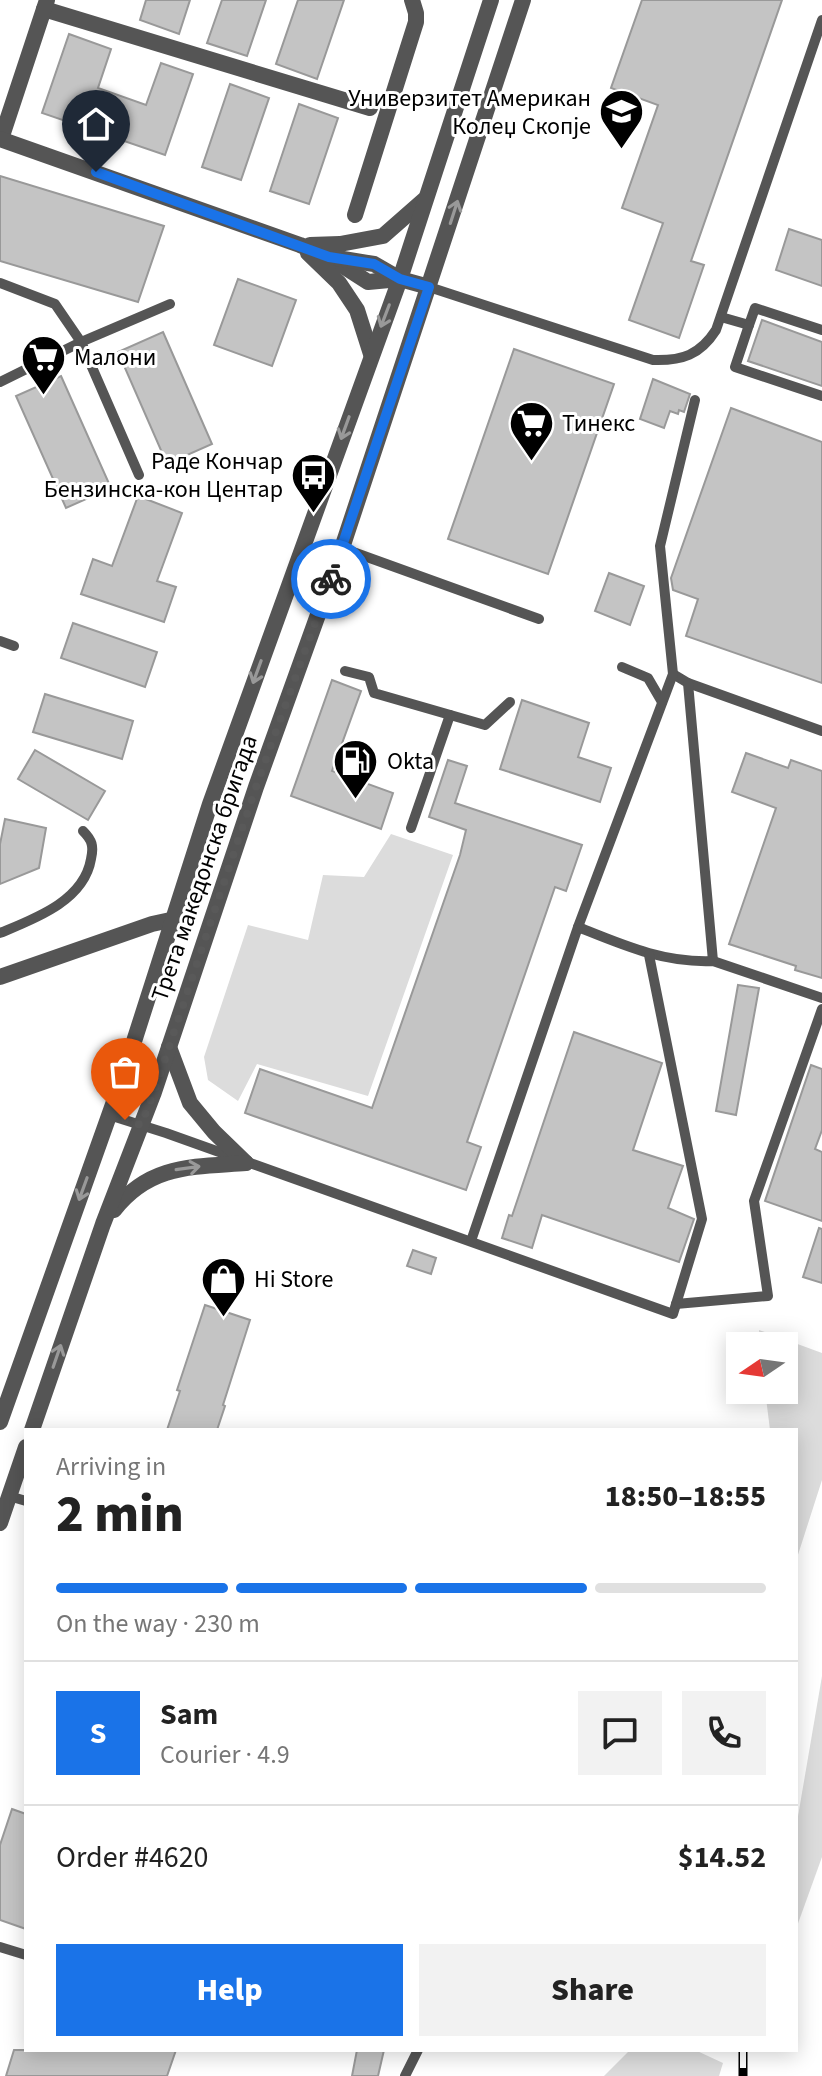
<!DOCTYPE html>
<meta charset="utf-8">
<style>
body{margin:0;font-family:"Source Sans 3",sans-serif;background:#f2f2f2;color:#222;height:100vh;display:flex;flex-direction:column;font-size:30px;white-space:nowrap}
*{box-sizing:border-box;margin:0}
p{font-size:26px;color:#767676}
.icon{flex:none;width:44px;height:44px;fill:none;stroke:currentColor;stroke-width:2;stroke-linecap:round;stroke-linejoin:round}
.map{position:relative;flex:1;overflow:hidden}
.panel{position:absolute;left:24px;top:1428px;width:774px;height:624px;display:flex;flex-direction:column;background:#fff;border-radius:0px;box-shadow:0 4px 20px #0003}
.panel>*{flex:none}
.needle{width:52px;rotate:257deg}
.fabs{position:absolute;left:726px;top:1332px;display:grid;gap:16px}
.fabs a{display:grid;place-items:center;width:72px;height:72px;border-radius:0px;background:#fff;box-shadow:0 4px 20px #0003;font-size:40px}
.pin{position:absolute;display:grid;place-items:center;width:68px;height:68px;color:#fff;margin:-82px -34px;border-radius:50% 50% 50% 0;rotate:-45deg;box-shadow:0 0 8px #0007}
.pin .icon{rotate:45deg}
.courier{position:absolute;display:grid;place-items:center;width:80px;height:80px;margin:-40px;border:6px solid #1a73e8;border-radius:50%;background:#fff;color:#222;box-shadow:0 2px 10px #0007}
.headline em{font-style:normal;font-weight:800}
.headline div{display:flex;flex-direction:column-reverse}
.headline{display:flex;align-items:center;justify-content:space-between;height:136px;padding:0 32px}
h1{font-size:52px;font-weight:800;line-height:60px}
.bar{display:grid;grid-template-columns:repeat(4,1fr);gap:12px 8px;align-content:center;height:96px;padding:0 32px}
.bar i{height:10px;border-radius:6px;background:#e0e0e0}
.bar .current{background:#1a73e8}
.bar p{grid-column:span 4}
.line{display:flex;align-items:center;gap:20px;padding:0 32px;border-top:2px solid #e0e0e0}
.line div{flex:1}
.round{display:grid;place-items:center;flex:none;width:84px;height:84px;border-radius:0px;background:#f2f2f2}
.button{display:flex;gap:16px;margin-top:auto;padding:16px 32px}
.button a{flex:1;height:92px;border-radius:0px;background:#1a73e8;color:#fff;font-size:32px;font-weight:800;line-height:92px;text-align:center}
.button a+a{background:#f2f2f2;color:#222}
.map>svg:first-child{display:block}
.green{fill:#dcdcdc}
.building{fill:#c4c4c4;stroke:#999;stroke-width:2}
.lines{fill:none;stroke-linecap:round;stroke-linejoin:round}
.service{stroke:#555;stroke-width:10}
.minor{stroke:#555;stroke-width:16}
.tertiary{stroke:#555;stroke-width:16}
.rail-casing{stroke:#000;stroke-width:9}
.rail{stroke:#fff;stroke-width:6;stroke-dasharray:18;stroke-linecap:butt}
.oneway{stroke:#999}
.done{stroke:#595959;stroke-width:8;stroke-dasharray:0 14.4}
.route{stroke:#1a73e8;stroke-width:10}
.labels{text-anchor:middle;stroke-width:6;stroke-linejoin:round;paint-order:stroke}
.poi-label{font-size:24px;fill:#000;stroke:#fff;text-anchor:start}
.street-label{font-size:24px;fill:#000;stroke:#fff}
</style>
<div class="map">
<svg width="822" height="2076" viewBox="0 0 822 2076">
<rect width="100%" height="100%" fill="#fff"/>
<!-- green -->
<g class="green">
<polygon points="391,834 453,855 368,1096 257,1064 238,1101 208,1080 204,1057 248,925 308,940 323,875 364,877"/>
<polygon points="759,1330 822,1353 822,1480 796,1561 796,1430 770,1430 765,1390 784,1390 784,1346 760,1346"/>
<polygon points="822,1676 822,1857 796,1929 796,1828"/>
<polygon points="630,2050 695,2050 723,2063 719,2076 604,2076"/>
</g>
<!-- building -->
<g class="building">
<polygon points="146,0 190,0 179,34 140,20"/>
<polygon points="222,0 266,0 247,56 207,43"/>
<polygon points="298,0 344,0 317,79 276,64"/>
<polygon points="642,0 782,0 691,261 704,265 679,338 629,320 663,223 622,208 658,105 611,88"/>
<polygon points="69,34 111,49 98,88 146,105 161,63 193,74 165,155 42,113"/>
<polygon points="230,84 269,98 241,180 202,167"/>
<polygon points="299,104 338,118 309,204 270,191"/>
<polygon points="0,176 164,226 138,302 0,261"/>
<polygon points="789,229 822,240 822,286 776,270"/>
<polygon points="238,279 296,300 272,366 214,345"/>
<polygon points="762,320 822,342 822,386 748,361"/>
<polygon points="163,332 212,444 167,464 118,352"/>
<polygon points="514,349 614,384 548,574 448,539"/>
<polygon points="61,376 111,488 66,508 16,396"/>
<polygon points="653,379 690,394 684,412 679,410 678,414 670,411 664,428 640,419"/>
<polygon points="731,408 822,442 822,683 686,636 698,599 673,590 671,578"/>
<polygon points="138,496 182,513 157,581 176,587 164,622 81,594 93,559 112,566"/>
<polygon points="609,573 644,586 630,625 595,611"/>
<polygon points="73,623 157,652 145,687 61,658"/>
<polygon points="332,680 361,691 332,771 393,793 381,829 291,796"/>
<polygon points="45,694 133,721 122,759 33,732"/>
<polygon points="522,700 589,723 578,757 611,768 600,802 500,769"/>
<polygon points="35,750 105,791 88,820 18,779"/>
<polygon points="746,753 788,768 791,760 822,771 822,978 795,970 796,966 729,944 776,808 732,792"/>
<polygon points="448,760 467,766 455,803 582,845 566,891 555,887 467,1142 481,1147 466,1190 245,1113 260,1069 372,1108 460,855 466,830 429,817"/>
<polygon points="5,819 46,828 39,868 0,884 0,844"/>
<polygon points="738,985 759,988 736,1115 716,1111"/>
<polygon points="574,1032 662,1063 633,1150 683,1166 668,1208 694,1219 679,1262 542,1215 532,1248 502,1238 509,1215 512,1216"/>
<polygon points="811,1065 822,1069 822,1130 815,1149 822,1152 822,1221 765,1201"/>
<polygon points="819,1228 822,1229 822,1283 803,1277"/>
<polygon points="413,1250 436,1258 431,1274 407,1266"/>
<polygon points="205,1305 250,1320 223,1405 225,1406 217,1430 167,1430 180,1391 177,1390"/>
<polygon points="12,1809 26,1814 26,1929 0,1920 0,1845"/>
<polygon points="14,2050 176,2050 167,2076 6,2076"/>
<polygon points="357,2050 384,2050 378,2076 352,2076"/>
</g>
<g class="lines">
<!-- service -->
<g class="service">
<polyline points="0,283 55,304 81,342 139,475"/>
<path d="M429,287l224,73c29,1 47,-5 63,-30l106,-310"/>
<polyline points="721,317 749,325 755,308 822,330"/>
<polyline points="749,325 735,367 822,396"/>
<polyline points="0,382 81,342 170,304"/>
<polyline points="342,548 539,619"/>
<polyline points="0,641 14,646"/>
<polyline points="622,667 648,678 662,702"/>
<polyline points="345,671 369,677 374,693 485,725 510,702"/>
<polyline points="673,674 688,683 822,731"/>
<polyline points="688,683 713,961"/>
<polyline points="411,828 450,715"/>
<path d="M578,927c45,18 85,36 135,34l109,37"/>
<path d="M0,933c34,-14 84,-32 91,-74 3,-13 1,-19 -8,-28"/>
<polyline points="109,1115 166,1133 673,1314 702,1219 649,955"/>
<polyline points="471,1241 578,927 673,674 660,546 695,400"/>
<polyline points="676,1304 768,1296 754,1201 822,1009"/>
<polyline points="9,1496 26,1501"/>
<polyline points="0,1947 26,1955"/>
<polyline points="405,2076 418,2050"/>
</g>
<!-- minor -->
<g class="minor">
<polyline points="44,9 370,108"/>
<polyline points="1,139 47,0"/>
<polyline points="355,215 416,22 416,13 412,0"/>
<polyline points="0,977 152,924 175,919"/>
</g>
<!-- tertiary -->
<g class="tertiary">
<polyline points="0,139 300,245 329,257 368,282 400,279"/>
<polyline points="310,245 340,244 383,236 424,200"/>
<polyline points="308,253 339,283 357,310 371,354"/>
<polyline points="337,258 374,264 400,279 429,287"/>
<polyline points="169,1047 190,1103 214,1132 246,1163"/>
<path d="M114,1210c36,-46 79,-43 132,-47"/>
<polyline points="0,1422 121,1082 210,804 400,279 491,0"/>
<polyline points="32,1430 103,1224 154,1092 256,787 342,548 523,0"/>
<polyline points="0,1523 26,1447"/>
</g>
<defs>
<polyline id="rail" points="743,2050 743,2076"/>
</defs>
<!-- rail casing -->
<use href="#rail" class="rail-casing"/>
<!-- rail -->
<use href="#rail" class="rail"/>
</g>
<!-- one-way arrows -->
<defs><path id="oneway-shaft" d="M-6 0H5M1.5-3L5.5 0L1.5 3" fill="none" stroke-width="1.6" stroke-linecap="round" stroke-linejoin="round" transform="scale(2)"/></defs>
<g class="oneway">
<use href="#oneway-shaft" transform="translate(454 212) rotate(-72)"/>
<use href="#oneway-shaft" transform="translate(385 316) rotate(111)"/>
<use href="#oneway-shaft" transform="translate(345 428) rotate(110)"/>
<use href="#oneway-shaft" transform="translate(257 672) rotate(110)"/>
<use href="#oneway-shaft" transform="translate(188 1168) rotate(-8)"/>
<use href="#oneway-shaft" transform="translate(83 1189) rotate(110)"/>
<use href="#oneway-shaft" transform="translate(57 1356) rotate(-71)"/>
</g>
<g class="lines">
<!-- done -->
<polyline class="done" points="125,1120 141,1125 154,1092 256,787 331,579"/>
<!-- route -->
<polyline class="route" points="96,172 329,257 374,264 400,279 429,287 331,579"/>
</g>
<!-- icons -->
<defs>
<symbol id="university-pin" viewBox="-11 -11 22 30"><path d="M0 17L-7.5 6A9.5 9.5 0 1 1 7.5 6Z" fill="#000" stroke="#fff"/><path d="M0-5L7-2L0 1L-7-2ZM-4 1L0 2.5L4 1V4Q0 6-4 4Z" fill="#fff"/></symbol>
<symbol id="supermarket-pin" viewBox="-11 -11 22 30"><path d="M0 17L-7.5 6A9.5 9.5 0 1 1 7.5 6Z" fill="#000" stroke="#fff"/><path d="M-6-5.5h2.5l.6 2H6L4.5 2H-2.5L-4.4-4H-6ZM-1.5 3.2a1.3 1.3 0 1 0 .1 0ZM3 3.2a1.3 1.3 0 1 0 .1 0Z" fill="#fff"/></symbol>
<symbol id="bus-pin" viewBox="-11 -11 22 30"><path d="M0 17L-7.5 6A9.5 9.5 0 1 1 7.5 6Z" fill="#000" stroke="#fff"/><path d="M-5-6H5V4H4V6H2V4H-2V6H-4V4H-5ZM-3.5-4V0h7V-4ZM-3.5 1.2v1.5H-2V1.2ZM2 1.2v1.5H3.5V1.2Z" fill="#fff"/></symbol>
<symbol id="fuel-pin" viewBox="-11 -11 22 30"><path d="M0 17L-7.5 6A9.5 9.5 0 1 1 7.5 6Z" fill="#000" stroke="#fff"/><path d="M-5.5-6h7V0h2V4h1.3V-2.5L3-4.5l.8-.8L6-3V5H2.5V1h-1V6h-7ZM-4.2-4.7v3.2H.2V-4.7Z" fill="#fff"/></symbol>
<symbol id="shop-pin" viewBox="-11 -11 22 30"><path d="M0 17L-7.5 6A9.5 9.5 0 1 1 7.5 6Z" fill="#000" stroke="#fff"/><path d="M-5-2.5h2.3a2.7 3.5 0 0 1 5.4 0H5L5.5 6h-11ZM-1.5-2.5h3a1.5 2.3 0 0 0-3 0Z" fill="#fff"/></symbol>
</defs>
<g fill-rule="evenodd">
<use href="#university-pin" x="596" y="86" width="51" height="69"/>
<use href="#supermarket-pin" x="18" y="332" width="51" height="69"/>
<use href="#supermarket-pin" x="506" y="398" width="51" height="69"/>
<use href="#bus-pin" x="288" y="450" width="51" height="69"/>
<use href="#fuel-pin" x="330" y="736" width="51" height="69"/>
<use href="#shop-pin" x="198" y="1254" width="51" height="69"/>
</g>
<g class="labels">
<!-- poi labels -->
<g class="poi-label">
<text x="591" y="106" text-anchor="end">Универзитет Американ<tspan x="591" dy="28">Колеџ Скопје</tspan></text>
<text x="74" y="365">Малони</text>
<text x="562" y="431">Тинекс</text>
<text x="283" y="469" text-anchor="end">Раде Кончар<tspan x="283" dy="28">Бензинска-кон Центар</tspan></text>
<text x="387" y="769">Okta</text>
<text x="254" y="1287">Hi Store</text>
</g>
<!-- street labels -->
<g class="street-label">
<text transform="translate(204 868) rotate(-71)" y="8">Трета македонска бригада</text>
</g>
</g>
</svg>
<div class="fabs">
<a><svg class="needle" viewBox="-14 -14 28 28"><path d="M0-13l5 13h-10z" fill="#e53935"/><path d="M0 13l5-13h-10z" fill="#767676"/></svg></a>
</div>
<div class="pin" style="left:125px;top:1120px;background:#ea580c"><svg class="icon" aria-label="bag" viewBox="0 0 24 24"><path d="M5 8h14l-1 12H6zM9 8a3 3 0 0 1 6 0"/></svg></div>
<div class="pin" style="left:96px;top:172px;background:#1f2937"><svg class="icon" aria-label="home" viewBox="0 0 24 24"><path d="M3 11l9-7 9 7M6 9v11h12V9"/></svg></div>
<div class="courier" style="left:331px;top:579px"><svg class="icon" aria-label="bike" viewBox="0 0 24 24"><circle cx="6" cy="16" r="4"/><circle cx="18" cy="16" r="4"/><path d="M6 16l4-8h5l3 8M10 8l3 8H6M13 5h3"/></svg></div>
<section class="panel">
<div class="headline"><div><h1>2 min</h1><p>Arriving in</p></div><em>18:50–18:55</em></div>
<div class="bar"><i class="current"></i><i class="current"></i><i class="current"></i><i></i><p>On the way · 230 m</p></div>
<div class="line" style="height:144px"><b class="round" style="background:#1a73e8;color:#fff">S</b><div><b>Sam</b><p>Courier · 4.9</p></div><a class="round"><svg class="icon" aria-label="chat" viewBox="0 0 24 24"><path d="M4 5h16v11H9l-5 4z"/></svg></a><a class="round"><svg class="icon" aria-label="phone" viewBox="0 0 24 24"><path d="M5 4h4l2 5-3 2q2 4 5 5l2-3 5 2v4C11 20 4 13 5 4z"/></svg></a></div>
<div class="line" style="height:104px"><div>Order #4620</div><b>$14.52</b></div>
<div class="button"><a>Help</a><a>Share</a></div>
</section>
</div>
